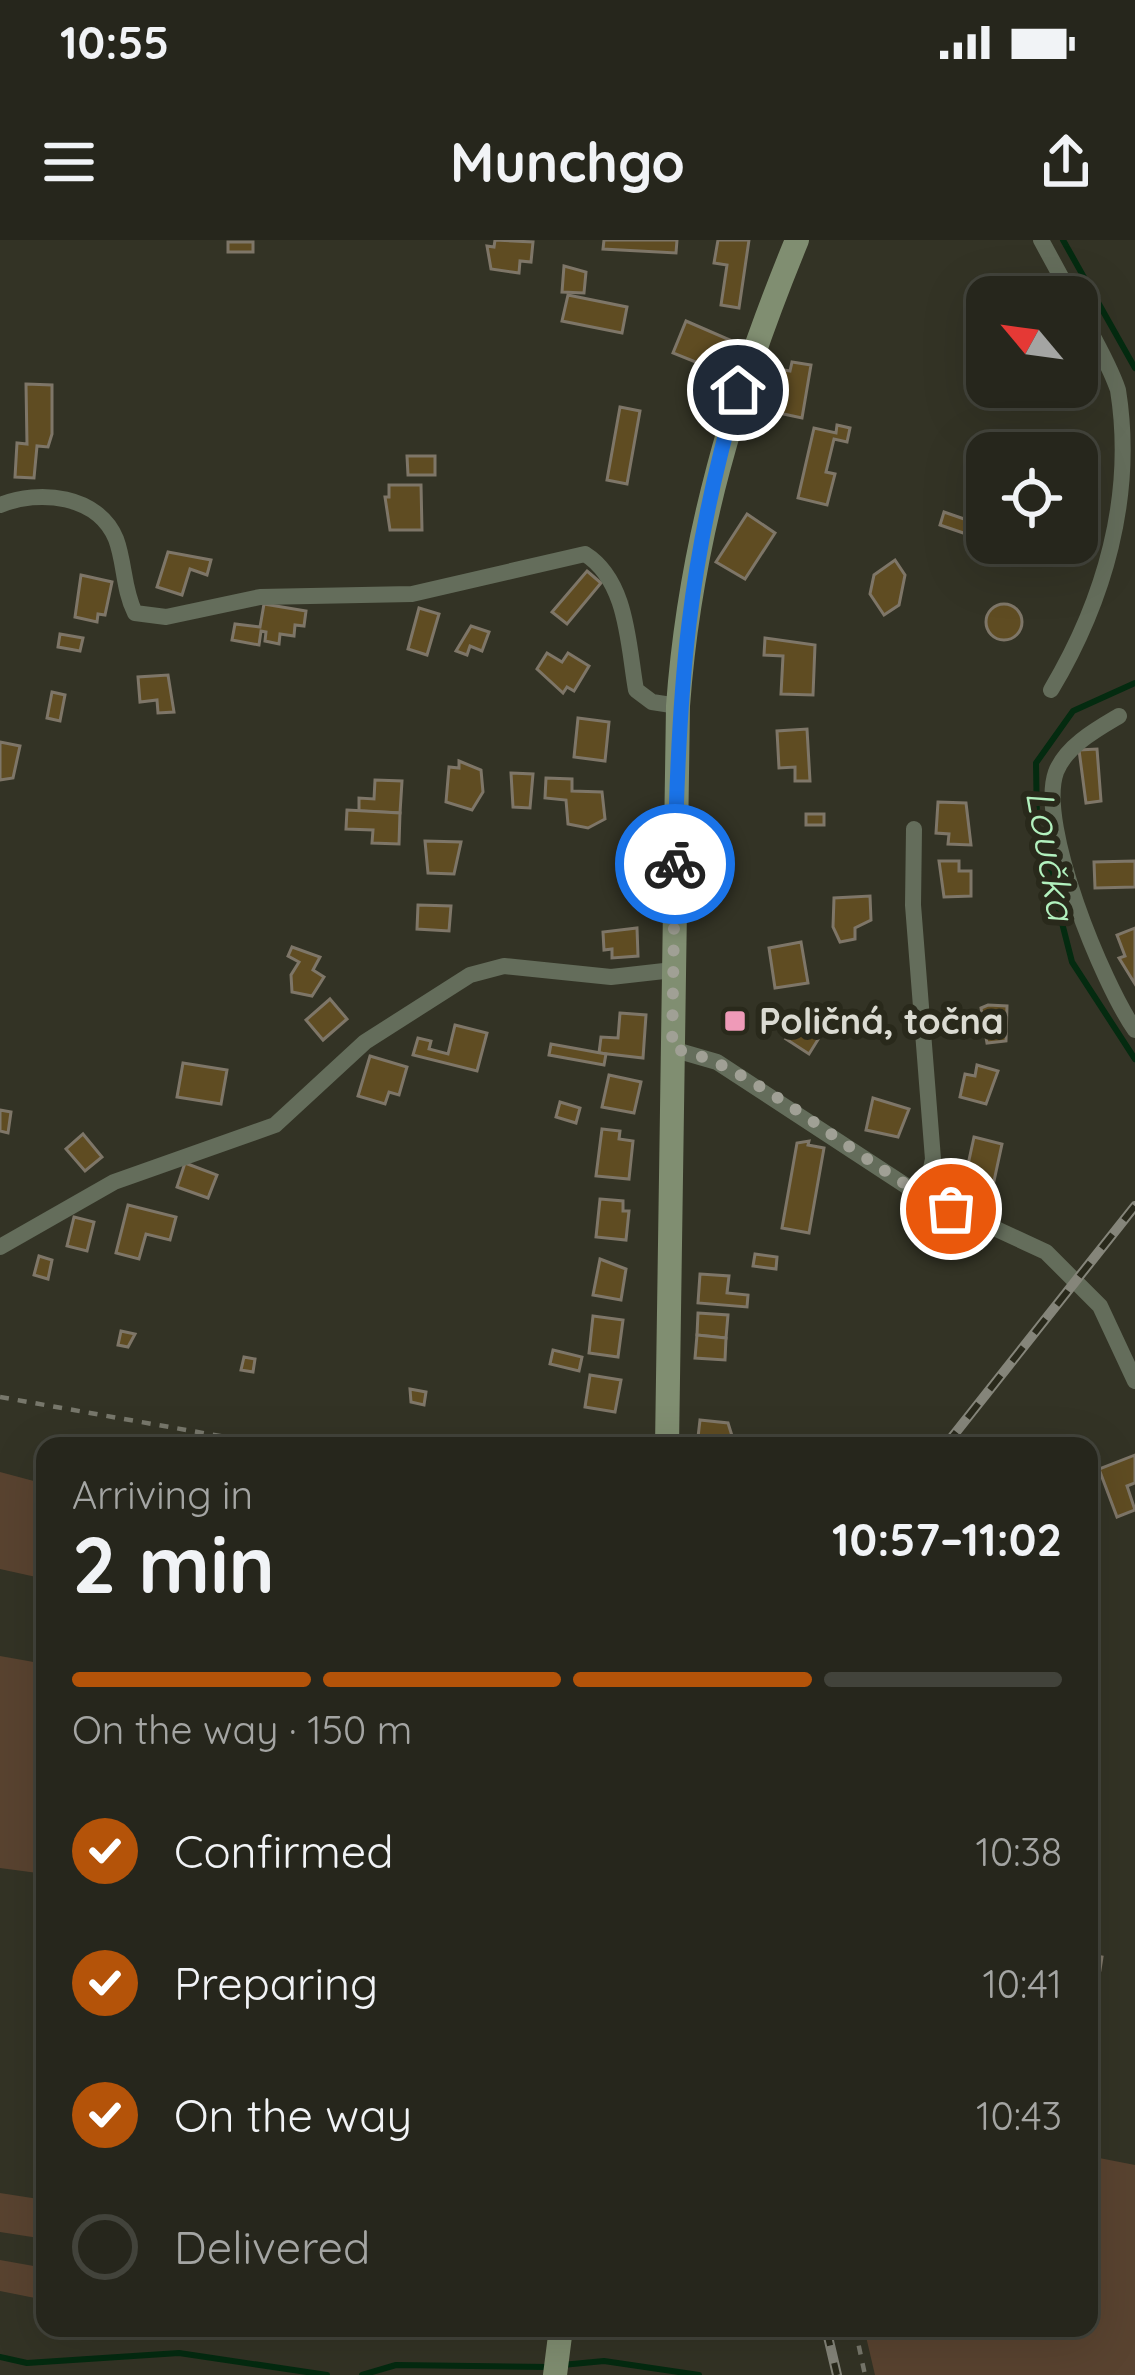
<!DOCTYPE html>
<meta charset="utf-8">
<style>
body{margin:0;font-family:Quicksand,sans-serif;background:#2e2e25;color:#f1f3f6;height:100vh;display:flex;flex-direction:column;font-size:45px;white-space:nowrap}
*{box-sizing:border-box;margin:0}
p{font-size:39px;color:#a4a5a3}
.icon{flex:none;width:66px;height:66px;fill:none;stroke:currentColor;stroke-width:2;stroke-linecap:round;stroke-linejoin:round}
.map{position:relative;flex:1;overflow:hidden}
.side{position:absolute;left:36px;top:1197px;width:1062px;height:900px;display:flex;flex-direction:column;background:#26261c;border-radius:24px;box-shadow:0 12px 48px #0002,0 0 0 3px #42433b}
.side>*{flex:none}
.needle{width:78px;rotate:299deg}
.tools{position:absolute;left:966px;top:36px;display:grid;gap:24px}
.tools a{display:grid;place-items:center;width:132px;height:132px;border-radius:24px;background:#26261c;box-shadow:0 12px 48px #0002,0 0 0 3px #42433b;font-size:60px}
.pin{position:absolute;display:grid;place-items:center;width:102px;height:102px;color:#fff;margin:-51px;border:6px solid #fff;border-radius:50%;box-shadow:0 3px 12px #0007}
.courier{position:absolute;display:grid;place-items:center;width:120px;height:120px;margin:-60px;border:9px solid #1a73e8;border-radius:50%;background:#fff;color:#222;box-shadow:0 3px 15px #0007}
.summary em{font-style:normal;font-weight:700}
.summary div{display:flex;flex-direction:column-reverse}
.summary{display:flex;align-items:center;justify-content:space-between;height:204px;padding:0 36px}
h1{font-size:78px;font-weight:700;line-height:90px}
.bar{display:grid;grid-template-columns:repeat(4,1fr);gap:18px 12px;align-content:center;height:144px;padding:0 36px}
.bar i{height:15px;border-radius:9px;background:#42433b}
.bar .active{background:#b45309}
.bar p{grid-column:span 4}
ol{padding:0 36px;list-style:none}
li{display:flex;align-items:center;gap:36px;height:132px}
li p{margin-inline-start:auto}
li .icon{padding:12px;border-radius:50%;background:#b45309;color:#fff;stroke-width:4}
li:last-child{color:#a4a5a3}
li i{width:66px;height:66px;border:6px solid #42433b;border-radius:50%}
.status{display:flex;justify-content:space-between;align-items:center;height:84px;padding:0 60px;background:#26261c;direction:ltr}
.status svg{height:33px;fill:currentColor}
header{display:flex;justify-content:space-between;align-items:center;height:156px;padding:0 36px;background:#26261c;font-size:54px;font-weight:700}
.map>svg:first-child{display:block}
.green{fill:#594330}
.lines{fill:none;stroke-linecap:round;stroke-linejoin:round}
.stream{stroke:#042b10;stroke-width:6}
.building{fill:#5f4c22;stroke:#7e7668;stroke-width:3}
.path{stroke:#77776b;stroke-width:4.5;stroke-dasharray:9 9;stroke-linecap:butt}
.minor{stroke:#646d5b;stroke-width:16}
.secondary{stroke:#808e71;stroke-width:24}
.rail-casing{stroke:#85857a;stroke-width:10}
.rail{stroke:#29291b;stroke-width:6;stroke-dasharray:18;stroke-linecap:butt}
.done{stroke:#a0a095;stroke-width:12;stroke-dasharray:0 21.6}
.route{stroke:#1a73e8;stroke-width:15}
.poi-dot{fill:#ef9ab8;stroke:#29291b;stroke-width:4.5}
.labels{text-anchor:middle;stroke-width:12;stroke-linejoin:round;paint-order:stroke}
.poi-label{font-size:36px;font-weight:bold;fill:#dbdbd2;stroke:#29291b;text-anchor:start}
.water-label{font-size:39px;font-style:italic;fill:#b2f1be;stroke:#29291b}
</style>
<div class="status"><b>10:55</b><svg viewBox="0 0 49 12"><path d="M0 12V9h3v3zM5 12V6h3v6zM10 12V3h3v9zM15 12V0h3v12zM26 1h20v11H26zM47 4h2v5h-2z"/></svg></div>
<header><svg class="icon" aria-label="menu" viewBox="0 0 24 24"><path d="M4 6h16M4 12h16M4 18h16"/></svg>Munchgo<svg class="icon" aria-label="share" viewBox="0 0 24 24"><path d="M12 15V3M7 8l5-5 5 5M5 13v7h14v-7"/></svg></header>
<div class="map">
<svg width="1135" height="2135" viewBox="0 0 1135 2135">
<rect width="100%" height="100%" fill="#333325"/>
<!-- green -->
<g class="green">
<polygon points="0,1232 45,1244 45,1339 0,1329"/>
<polygon points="0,1416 45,1424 45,1634 0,1628"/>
<polygon points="1089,1916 1135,1925 1135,2135 875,2135 864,2088 1089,2088"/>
<polygon points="0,1953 45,1960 45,1999 0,1992"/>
<polygon points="0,2020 45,2028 45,2060 0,2051"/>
</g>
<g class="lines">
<!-- stream -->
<g class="stream">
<polyline points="1063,0 1135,128"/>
<polyline points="1135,443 1073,471 1036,523 1037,585 1072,722 1135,819"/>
<polyline points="0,2117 27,2123 179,2113 327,2135"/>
<polyline points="562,2125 604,2121 699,2135"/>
<polyline points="362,2135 396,2125 549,2127"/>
</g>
</g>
<!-- building -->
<g class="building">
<polygon points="495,0 533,2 531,22 520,21 519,33 491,29 487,6 494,7"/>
<polygon points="604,0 677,0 676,13 603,9"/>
<polygon points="718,0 749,0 739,68 721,65 727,25 714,23"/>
<rect x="228" y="2" width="25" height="10"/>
<polygon points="564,26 586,32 584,53 562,52"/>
<polygon points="568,55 627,67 622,93 562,81"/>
<polygon points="686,81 730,100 718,131 673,113"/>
<polygon points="792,122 811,125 802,178 779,173 781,160 773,159 778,129 790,131"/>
<polygon points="26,144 52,145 52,194 48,207 37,206 34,238 15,237 17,203 27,204"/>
<polygon points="620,167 640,171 627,244 607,240"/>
<polygon points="837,185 850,188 847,202 834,199 826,232 835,234 827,265 798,258 814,188 836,193"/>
<polygon points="407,216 435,216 435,235 408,235"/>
<polygon points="389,245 421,245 422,290 390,290 385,257 389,257"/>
<polygon points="970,269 983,274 975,297 940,285 944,272 967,280"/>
<polygon points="747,274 775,293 745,339 716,322"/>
<polygon points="168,312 211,320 207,335 190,329 182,355 157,347"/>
<polygon points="895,320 905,335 899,365 884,375 870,354 874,335"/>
<polygon points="587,331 601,343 567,384 552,372"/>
<polygon points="81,335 112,342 105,375 98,374 97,382 75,377"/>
<circle cx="1004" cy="382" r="18"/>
<polygon points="264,364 306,371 304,386 295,385 294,396 280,394 279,404 265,401 266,392 261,391 259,405 232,400 235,384 260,387"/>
<polygon points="419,368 439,374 427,415 408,409"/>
<polygon points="471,386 489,392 482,411 470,406 467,415 456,411"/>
<polygon points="60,394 83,398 80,411 58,407"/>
<polygon points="765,398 815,405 813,455 781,454 783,416 764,415"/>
<polygon points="547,413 562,422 568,413 589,426 574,451 567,447 563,453 537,429"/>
<polygon points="168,435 174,472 158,473 157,460 140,462 138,437"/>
<polygon points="52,452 65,455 60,481 47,478"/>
<polygon points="578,478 609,482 605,521 574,517"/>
<polygon points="807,489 810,541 795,541 795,527 779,528 777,491"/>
<polygon points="0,502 20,506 13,538 0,540"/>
<polygon points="1097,509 1101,561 1086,563 1079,510"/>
<polygon points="459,521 481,530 483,552 472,570 446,562 449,527 459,528"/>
<polygon points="511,533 533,534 530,568 513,567"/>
<polygon points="546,538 572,539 572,551 602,552 605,579 588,588 568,584 566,560 545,558"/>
<polygon points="375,540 402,541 400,573 359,571 359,558 374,559"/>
<polygon points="938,562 966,563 971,605 948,604 949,594 936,593"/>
<polygon points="347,570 400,573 399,604 372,603 373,590 346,589"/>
<rect x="806" y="574" width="18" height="11"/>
<polygon points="425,601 461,602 454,634 428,633"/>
<polygon points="939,621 959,621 959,631 971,631 971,656 944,657"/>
<polygon points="1135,621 1135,647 1095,648 1094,622"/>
<polygon points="870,656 871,680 855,688 855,699 840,702 833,687 834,658"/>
<polygon points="418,665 451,666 449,691 417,689"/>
<polygon points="637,688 638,716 612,718 612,709 604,710 603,692"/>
<polygon points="1135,688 1135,744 1119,718 1125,716 1117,695"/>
<polygon points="801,702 808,743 775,748 769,708"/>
<polygon points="292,707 320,717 313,730 324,737 312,756 292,752 291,735 299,722 288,716"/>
<polygon points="330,759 347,779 323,800 306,780"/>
<polygon points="988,765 1007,766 1006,801 987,803 981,768"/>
<polygon points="620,773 646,775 643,818 599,813 601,797 618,798"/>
<polygon points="809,774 824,790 809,814 786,799"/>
<polygon points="455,785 487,793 477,831 413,815 418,798 431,801 429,809 448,814"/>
<polygon points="551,804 606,814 604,825 549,815"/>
<polygon points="370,816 407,827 399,855 389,852 385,864 358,856"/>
<polygon points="183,823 227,830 221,864 177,857"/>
<polygon points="977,825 998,831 986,864 960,857 965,834 975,836"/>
<polygon points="609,835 641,842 634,873 602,867"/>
<polygon points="873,858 909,869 898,897 866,890"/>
<polygon points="560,862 580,868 576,883 556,877"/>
<polygon points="0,870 11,872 8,893 0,891"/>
<polygon points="602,889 620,891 619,899 633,901 629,939 596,936"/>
<polygon points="83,894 102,917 85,931 66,909"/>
<polygon points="974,897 1002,904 994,941 966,934"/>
<polygon points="809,901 808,905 824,908 809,993 782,988 797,903"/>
<polygon points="185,923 217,935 208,958 177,947"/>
<polygon points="600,959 623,961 623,971 629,971 626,1000 596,997"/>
<polygon points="128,965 176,977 170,1000 146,994 139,1019 116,1013"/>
<polygon points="74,977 94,982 87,1011 67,1006"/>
<polygon points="949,991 961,995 956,1011 944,1007"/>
<polygon points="755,1014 777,1017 776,1029 753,1026"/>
<polygon points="39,1016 52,1020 48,1039 34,1035"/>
<polygon points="600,1019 626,1029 621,1060 593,1055"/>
<polygon points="700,1034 729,1036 727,1053 748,1055 747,1067 698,1063"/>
<polygon points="698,1073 728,1075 726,1098 697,1095"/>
<polygon points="593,1076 623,1080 618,1117 589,1113"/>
<polygon points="121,1091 135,1094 128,1107 118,1105"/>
<polygon points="697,1095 726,1098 725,1120 695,1118"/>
<polygon points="553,1110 582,1117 579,1131 550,1124"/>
<polygon points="244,1117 255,1119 253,1132 241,1130"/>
<polygon points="590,1135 621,1140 615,1172 585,1167"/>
<polygon points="410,1149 426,1152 424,1165 411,1162"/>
<polygon points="700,1180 728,1183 733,1199 727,1199 726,1206 697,1206"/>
<polygon points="1135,1215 1135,1243 1127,1246 1135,1270 1117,1277 1099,1229"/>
<polygon points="1089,1715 1102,1717 1100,1730 1089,1728"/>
</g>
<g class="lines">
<!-- path -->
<g class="path">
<polyline points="0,1157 237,1199"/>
<polyline points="855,2088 865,2135"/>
</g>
<!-- minor -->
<g class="minor">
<polyline points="1041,0 1072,57"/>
<path d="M0,265c39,-16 98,-10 116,34 9,24 7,50 19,74l31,4 94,-20 152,-3 173,-40c43,27 43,92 51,136l16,12 26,4"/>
<path d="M1051,450c53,-89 84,-193 67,-300 -10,-29 -27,-56 -41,-83"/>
<path d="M1119,476c-22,13 -53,30 -63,56 -19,53 47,212 79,258"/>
<polyline points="914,589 913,665 933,919 925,957"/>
<polyline points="672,809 717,822 914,951 1046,1012 1100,1066 1135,1141"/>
<polyline points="0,1007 114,942 275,885 365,802 470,735 504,726 611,737 673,730"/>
</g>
<!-- secondary -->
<g class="secondary">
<path d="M667,1206l11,-740c12,-165 56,-313 119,-466"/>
<polyline points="555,2135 561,2088"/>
</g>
<defs>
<g id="rail">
<polyline points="945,1206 1135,966"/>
<polyline points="826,2088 837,2135"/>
</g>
</defs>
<!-- rail casing -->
<use href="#rail" class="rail-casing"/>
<!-- rail -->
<use href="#rail" class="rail"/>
</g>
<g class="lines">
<!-- done -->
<path class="done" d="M675,624l-3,185c72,7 201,126 279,160"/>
<!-- route -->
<path class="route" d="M675,624c3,-175 13,-305 63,-474"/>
</g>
<!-- markers -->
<rect class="poi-dot" x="723" y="769" width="24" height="24" rx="6"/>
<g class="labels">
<!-- poi labels -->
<g class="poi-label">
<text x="759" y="794">Poličná, točna</text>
</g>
<!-- water labels -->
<g class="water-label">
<text transform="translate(1051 615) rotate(80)" y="14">Loučka</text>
</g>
</g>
</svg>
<div class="tools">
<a><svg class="needle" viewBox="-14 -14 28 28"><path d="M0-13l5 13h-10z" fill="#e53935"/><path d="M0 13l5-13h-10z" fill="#a4a5a3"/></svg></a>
<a><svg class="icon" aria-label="locate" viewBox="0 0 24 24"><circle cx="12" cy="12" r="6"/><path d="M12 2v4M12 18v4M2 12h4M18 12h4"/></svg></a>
</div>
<div class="pin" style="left:951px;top:969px;background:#ea580c"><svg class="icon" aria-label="bag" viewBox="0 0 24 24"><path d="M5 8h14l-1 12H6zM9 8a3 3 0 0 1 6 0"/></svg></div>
<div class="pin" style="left:738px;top:150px;background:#1f2937"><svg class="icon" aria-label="home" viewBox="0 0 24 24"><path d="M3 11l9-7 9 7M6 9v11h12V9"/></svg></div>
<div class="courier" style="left:675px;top:624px"><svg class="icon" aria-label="bike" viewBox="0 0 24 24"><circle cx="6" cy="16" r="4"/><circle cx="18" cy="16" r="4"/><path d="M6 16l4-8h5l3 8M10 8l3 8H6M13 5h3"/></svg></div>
<section class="side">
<div class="summary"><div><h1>2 min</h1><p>Arriving in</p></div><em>10:57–11:02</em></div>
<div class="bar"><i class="active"></i><i class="active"></i><i class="active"></i><i></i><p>On the way · 150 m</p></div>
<ol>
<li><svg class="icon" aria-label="check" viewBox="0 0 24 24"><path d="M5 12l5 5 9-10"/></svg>Confirmed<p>10:38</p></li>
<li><svg class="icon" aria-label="check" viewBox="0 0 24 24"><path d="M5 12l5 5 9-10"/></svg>Preparing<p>10:41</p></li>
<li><svg class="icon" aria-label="check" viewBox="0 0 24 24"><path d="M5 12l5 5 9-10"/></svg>On the way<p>10:43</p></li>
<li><i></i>Delivered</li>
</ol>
</section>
</div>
